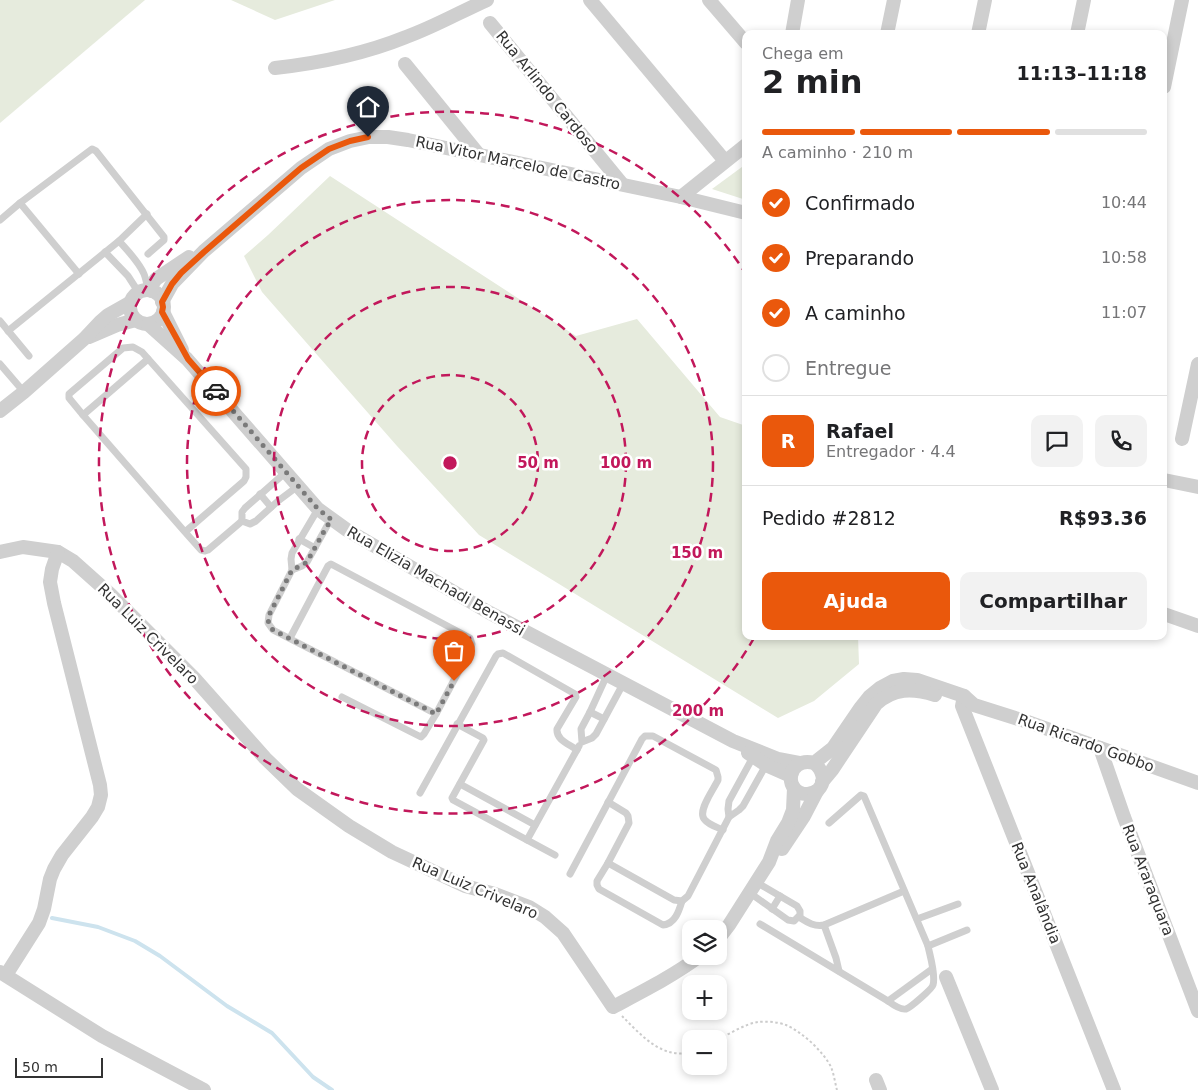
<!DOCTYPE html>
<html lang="pt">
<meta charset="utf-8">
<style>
body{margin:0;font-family:"DejaVu Sans",sans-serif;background:#f2f2f2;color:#202124;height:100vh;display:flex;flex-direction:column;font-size:19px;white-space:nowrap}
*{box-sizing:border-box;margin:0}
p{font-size:16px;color:#757577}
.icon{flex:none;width:28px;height:28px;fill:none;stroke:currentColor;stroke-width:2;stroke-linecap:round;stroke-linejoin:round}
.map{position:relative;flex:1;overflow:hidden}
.side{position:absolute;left:742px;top:30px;width:425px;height:610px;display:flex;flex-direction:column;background:#fff;border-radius:10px;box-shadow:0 2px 8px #0003}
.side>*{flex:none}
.buttons{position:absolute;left:682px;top:920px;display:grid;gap:10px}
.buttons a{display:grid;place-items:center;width:45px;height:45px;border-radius:10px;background:#fff;box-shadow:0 2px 8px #0003;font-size:25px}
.scale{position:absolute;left:15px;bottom:12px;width:88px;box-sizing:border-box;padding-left:5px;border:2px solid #323232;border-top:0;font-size:14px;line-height:18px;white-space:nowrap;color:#323232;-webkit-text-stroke:4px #fff;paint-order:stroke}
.pin{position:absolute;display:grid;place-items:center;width:42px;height:42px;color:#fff;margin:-51px -21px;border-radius:50% 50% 50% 0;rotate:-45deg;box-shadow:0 0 5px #0007}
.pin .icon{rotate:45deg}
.courier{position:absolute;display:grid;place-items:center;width:50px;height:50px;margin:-25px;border:4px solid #ea580c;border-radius:50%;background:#fff;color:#222;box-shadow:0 1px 6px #0007}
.summary em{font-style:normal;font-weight:700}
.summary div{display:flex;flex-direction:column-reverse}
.summary{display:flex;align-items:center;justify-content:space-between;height:85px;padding:0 20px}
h1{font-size:32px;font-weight:700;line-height:38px}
.bar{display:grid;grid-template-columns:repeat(4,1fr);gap:8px 5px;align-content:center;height:60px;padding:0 20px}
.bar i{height:6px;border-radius:4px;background:#e0e0e0}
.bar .active{background:#ea580c}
.bar p{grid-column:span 4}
.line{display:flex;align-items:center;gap:12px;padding:0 20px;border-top:1px solid #e0e0e0}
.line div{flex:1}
.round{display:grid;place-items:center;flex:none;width:52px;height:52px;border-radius:10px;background:#f2f2f2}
ol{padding:0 20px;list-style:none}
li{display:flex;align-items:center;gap:15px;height:55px}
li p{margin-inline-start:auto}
li .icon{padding:5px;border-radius:50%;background:#ea580c;color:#fff;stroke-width:4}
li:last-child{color:#757577}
li i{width:28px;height:28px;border:2px solid #e0e0e0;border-radius:50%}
.cta{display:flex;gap:10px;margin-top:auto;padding:10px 20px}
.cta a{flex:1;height:58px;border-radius:10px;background:#ea580c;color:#fff;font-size:20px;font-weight:700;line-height:58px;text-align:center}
.cta a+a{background:#f2f2f2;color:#202124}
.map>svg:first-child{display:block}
.green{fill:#e6ebdd}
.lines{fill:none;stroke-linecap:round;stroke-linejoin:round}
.stream{stroke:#cde3ee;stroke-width:4}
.path{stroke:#ccc;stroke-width:2;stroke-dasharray:2.5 2.5;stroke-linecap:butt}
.lane{stroke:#cfcfcf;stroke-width:7}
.street{stroke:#cfcfcf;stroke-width:14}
.done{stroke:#7a7a7a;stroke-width:5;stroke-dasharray:0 9}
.route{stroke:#ea580c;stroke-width:6}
.ring{fill:none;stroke:#c2185b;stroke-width:2.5;stroke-dasharray:9 6}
.labels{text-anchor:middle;stroke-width:5;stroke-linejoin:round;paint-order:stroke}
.street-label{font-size:15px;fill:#323232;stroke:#fff}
.centre{fill:#c2185b;stroke:#fff;stroke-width:2.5}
.ring-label{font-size:15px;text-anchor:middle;font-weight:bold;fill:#c2185b;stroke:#fff;stroke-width:5;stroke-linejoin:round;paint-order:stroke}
</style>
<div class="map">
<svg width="1198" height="1090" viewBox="0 0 1198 1090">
<rect width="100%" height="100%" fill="#fff"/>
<!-- green -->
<g class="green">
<polygon points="0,0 145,0 0,123"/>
<polygon points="231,0 335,0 275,20"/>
<polygon points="746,164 746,200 712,189"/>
<polygon points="330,176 576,336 637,319 720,417 746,426 746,636 858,636 859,664 814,701 778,718 479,535 397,446 262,292 244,256 268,235"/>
</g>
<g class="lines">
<!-- stream -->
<polyline class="stream" points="52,918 98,927 135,941 160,956 227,1006 272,1033 313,1077 332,1090"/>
<!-- path -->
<g class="path">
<path d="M622,1016c18,18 40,44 69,36"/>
<path d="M719,1039c12,-6 26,-15 39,-17 8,-1 20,0 28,3 16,7 37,26 45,42 3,7 4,16 6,23"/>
</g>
<!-- lane -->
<g class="lane">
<polyline points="20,203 79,274"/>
<polyline points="0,220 20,203 92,149 96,151 164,237 164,240 148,254"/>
<path d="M119,241c9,10 20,21 25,33 2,5 3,11 4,16"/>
<polyline points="105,252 128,276 139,293"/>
<polyline points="0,321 29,356"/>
<polyline points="8,331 119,241 147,214"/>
<polyline points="0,364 24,392"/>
<polyline points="83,415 148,359"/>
<polyline points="286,472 245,508 242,512 242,521 250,524 256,521 278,501 298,486"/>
<polyline points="260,494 271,507"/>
<polyline points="318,509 292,553 291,559 292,570 302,566 307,562 327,526 331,520"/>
<polyline points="185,532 244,481 246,477 246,469 142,352 133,347 123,348 69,394 69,398 83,415 185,532 201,550 205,551 208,550 242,521"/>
<polyline points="299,539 315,548"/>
<polyline points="292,570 269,615 268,623 273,630 436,714"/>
<polyline points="290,638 328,566 331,564 470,638 472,644 471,648 436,714 424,734 421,737 342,697"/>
<polyline points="607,675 590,712 581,729 582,742 592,738 596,734 623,684"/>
<polyline points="590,712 604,719"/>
<polyline points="457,724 483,738 484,740 452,798 453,800 555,855"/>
<polyline points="753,757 729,801 728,809 729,817 739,810 743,806 766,765"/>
<polyline points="460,784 535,825"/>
<path d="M420,793l76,-137 2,-2 5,-1 72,41 1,3 -19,32c-1,11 12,15 20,21"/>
<path d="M608,802l18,11 2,3 1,7 -21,40 -11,18v4l2,4 64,36c12,-1 16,-14 19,-24"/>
<polyline points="527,840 579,746"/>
<polyline points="608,863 674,900 682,901 688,896 729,817"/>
<path d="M570,874l72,-135 3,-3h8l63,34 2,7v3c-4,9 -22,32 -13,40 4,5 12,7 18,10"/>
<polyline points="750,893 788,920 794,921 800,915 800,911 797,906 756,882"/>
<polyline points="772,909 780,896"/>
<path d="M799,917c8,5 15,10 25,8l80,-34"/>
<polyline points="917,919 958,904"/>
<path d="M760,924l128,77c4,3 13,9 18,8 4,-1 26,-20 27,-24 3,-10 -3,-29 -5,-39l-64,-150 -3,-1 -32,28"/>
<polyline points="824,925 836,958 839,971"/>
<polyline points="928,946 967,930"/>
<polyline points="888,1001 932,969"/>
</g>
<!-- street -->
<g class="street">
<polyline points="590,0 725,161"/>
<polyline points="709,0 746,43"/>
<polyline points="490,23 622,184"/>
<polyline points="792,34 798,0"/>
<polyline points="887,34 894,0"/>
<polyline points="978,34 985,0"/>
<polyline points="1077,34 1084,0"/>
<polyline points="405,64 479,155"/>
<path d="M275,68c45,-5 89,-14 131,-31 28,-10 54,-25 81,-37"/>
<polyline points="1164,87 1182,0"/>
<polyline points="681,197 746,145"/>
<circle cx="147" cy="307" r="17"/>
<polyline points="152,291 151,286 156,279 189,257"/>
<polyline points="162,302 172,284 204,251 301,168 329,149 350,141 369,137 388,137 408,140 681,197 746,213"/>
<polyline points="163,312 182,350"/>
<polyline points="148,324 187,359 318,509 347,530 490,613 733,741 778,759 799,763"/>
<polyline points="89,337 117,325 136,320"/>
<polyline points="0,411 24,392 84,339 100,322 108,315 131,302"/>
<polyline points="1182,439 1198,364"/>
<polyline points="1164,480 1198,487"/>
<path d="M0,552l23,-5 35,5 15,9 37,33 84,84 71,80 32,31 52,37 43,26 73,34 30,8 34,13 16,10 18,16 50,74c30,-16 60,-31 87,-51"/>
<polyline points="1164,614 1198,626"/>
<polyline points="964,696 962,706 1114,1090"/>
<polyline points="1100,748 1124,817 1198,1011"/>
<polyline points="748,753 766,765 791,776"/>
<path d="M814,763c8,6 13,18 4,27 -3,2 -7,4 -11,4 -24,0 -21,-38 7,-31l19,-15 28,-41 8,-10 11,-9 13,-7 11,-2 13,1 47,16 10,9 54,17 170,61"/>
<path d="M822,782l10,-12 44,-66c18,-16 36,-16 59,-9"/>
<polyline points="782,849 804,816 817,791"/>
<polyline points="719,938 729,925 769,862 777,841 788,823 793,810 794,788"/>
<polyline points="0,972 102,1036 204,1090"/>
<polyline points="6,975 39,923 44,909 50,879 54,869 62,855 92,817 98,807 101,795 100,785 54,603 50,582 52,569 58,552"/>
<polyline points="946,977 992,1090"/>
<polyline points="876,1080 880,1090"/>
</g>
</g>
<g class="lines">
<!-- done -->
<path class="done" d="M216,391l102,118 14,11 -5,6 -20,36 -3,2 -12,6 -23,45c-2,6 0,10 4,15l163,84 18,-33"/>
<!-- route -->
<polyline class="route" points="216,391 188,359 162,312 163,307 162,302 172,284 181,273 204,252 287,180 301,168 329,149 350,141 368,137"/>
</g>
<!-- distance rings -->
<g class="ring">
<circle cx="450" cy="463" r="88"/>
<circle cx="450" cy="463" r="176"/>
<circle cx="450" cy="463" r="263"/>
<path d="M754 638A351 351 0 1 1 746 274"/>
</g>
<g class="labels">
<!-- street labels -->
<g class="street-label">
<text transform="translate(547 92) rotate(51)" y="5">Rua Arlindo Cardoso</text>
<text transform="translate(518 163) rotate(12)" y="5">Rua Vitor Marcelo de Castro</text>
<text transform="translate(436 581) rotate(30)" y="5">Rua Elizia Machadi Benassi</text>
<text transform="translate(148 634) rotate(45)" y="5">Rua Luiz Crivelaro</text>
<text transform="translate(1086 743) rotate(20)" y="5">Rua Ricardo Gobbo</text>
<text transform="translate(1148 880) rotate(69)" y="5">Rua Araraquara</text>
<text transform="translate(475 888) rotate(23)" y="5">Rua Luiz Crivelaro</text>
<text transform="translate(1036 893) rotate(68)" y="5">Rua Analândia</text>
</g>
</g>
<circle cx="450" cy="463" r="8" class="centre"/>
<g class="ring-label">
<text x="538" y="468">50 m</text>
<text x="626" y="468">100 m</text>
<text x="697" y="558">150 m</text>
<text x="698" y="716">200 m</text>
</g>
</svg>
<div class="buttons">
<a><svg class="icon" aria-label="layers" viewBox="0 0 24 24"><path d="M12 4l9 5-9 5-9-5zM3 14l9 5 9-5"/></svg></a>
<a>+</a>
<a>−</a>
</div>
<div class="scale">50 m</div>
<div class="pin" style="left:454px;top:681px;background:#ea580c"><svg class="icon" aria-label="bag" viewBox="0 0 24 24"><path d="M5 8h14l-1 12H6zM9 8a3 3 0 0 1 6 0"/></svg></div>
<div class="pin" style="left:368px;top:137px;background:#1f2937"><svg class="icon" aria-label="home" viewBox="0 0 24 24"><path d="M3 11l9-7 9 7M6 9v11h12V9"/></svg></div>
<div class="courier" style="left:216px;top:391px"><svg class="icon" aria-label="car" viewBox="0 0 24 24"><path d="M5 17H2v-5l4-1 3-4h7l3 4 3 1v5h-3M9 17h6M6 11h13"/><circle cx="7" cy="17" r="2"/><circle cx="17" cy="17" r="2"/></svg></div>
<section class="side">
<div class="summary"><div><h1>2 min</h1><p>Chega em</p></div><em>11:13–11:18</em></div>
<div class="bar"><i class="active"></i><i class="active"></i><i class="active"></i><i></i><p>A caminho · 210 m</p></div>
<ol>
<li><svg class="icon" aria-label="check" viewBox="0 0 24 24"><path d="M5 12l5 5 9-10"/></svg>Confirmado<p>10:44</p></li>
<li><svg class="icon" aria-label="check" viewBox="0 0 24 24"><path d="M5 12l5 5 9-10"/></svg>Preparando<p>10:58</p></li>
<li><svg class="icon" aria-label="check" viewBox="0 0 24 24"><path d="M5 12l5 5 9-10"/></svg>A caminho<p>11:07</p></li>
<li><i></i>Entregue</li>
</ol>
<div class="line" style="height:90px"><b class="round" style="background:#ea580c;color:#fff">R</b><div><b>Rafael</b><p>Entregador · 4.4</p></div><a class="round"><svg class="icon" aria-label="chat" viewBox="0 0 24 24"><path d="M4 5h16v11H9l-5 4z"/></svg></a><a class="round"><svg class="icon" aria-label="phone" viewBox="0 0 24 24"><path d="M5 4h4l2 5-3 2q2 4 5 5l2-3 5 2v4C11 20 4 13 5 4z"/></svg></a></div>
<div class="line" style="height:65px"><div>Pedido #2812</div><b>R$93.36</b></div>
<div class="cta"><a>Ajuda</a><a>Compartilhar</a></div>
</section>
</div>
